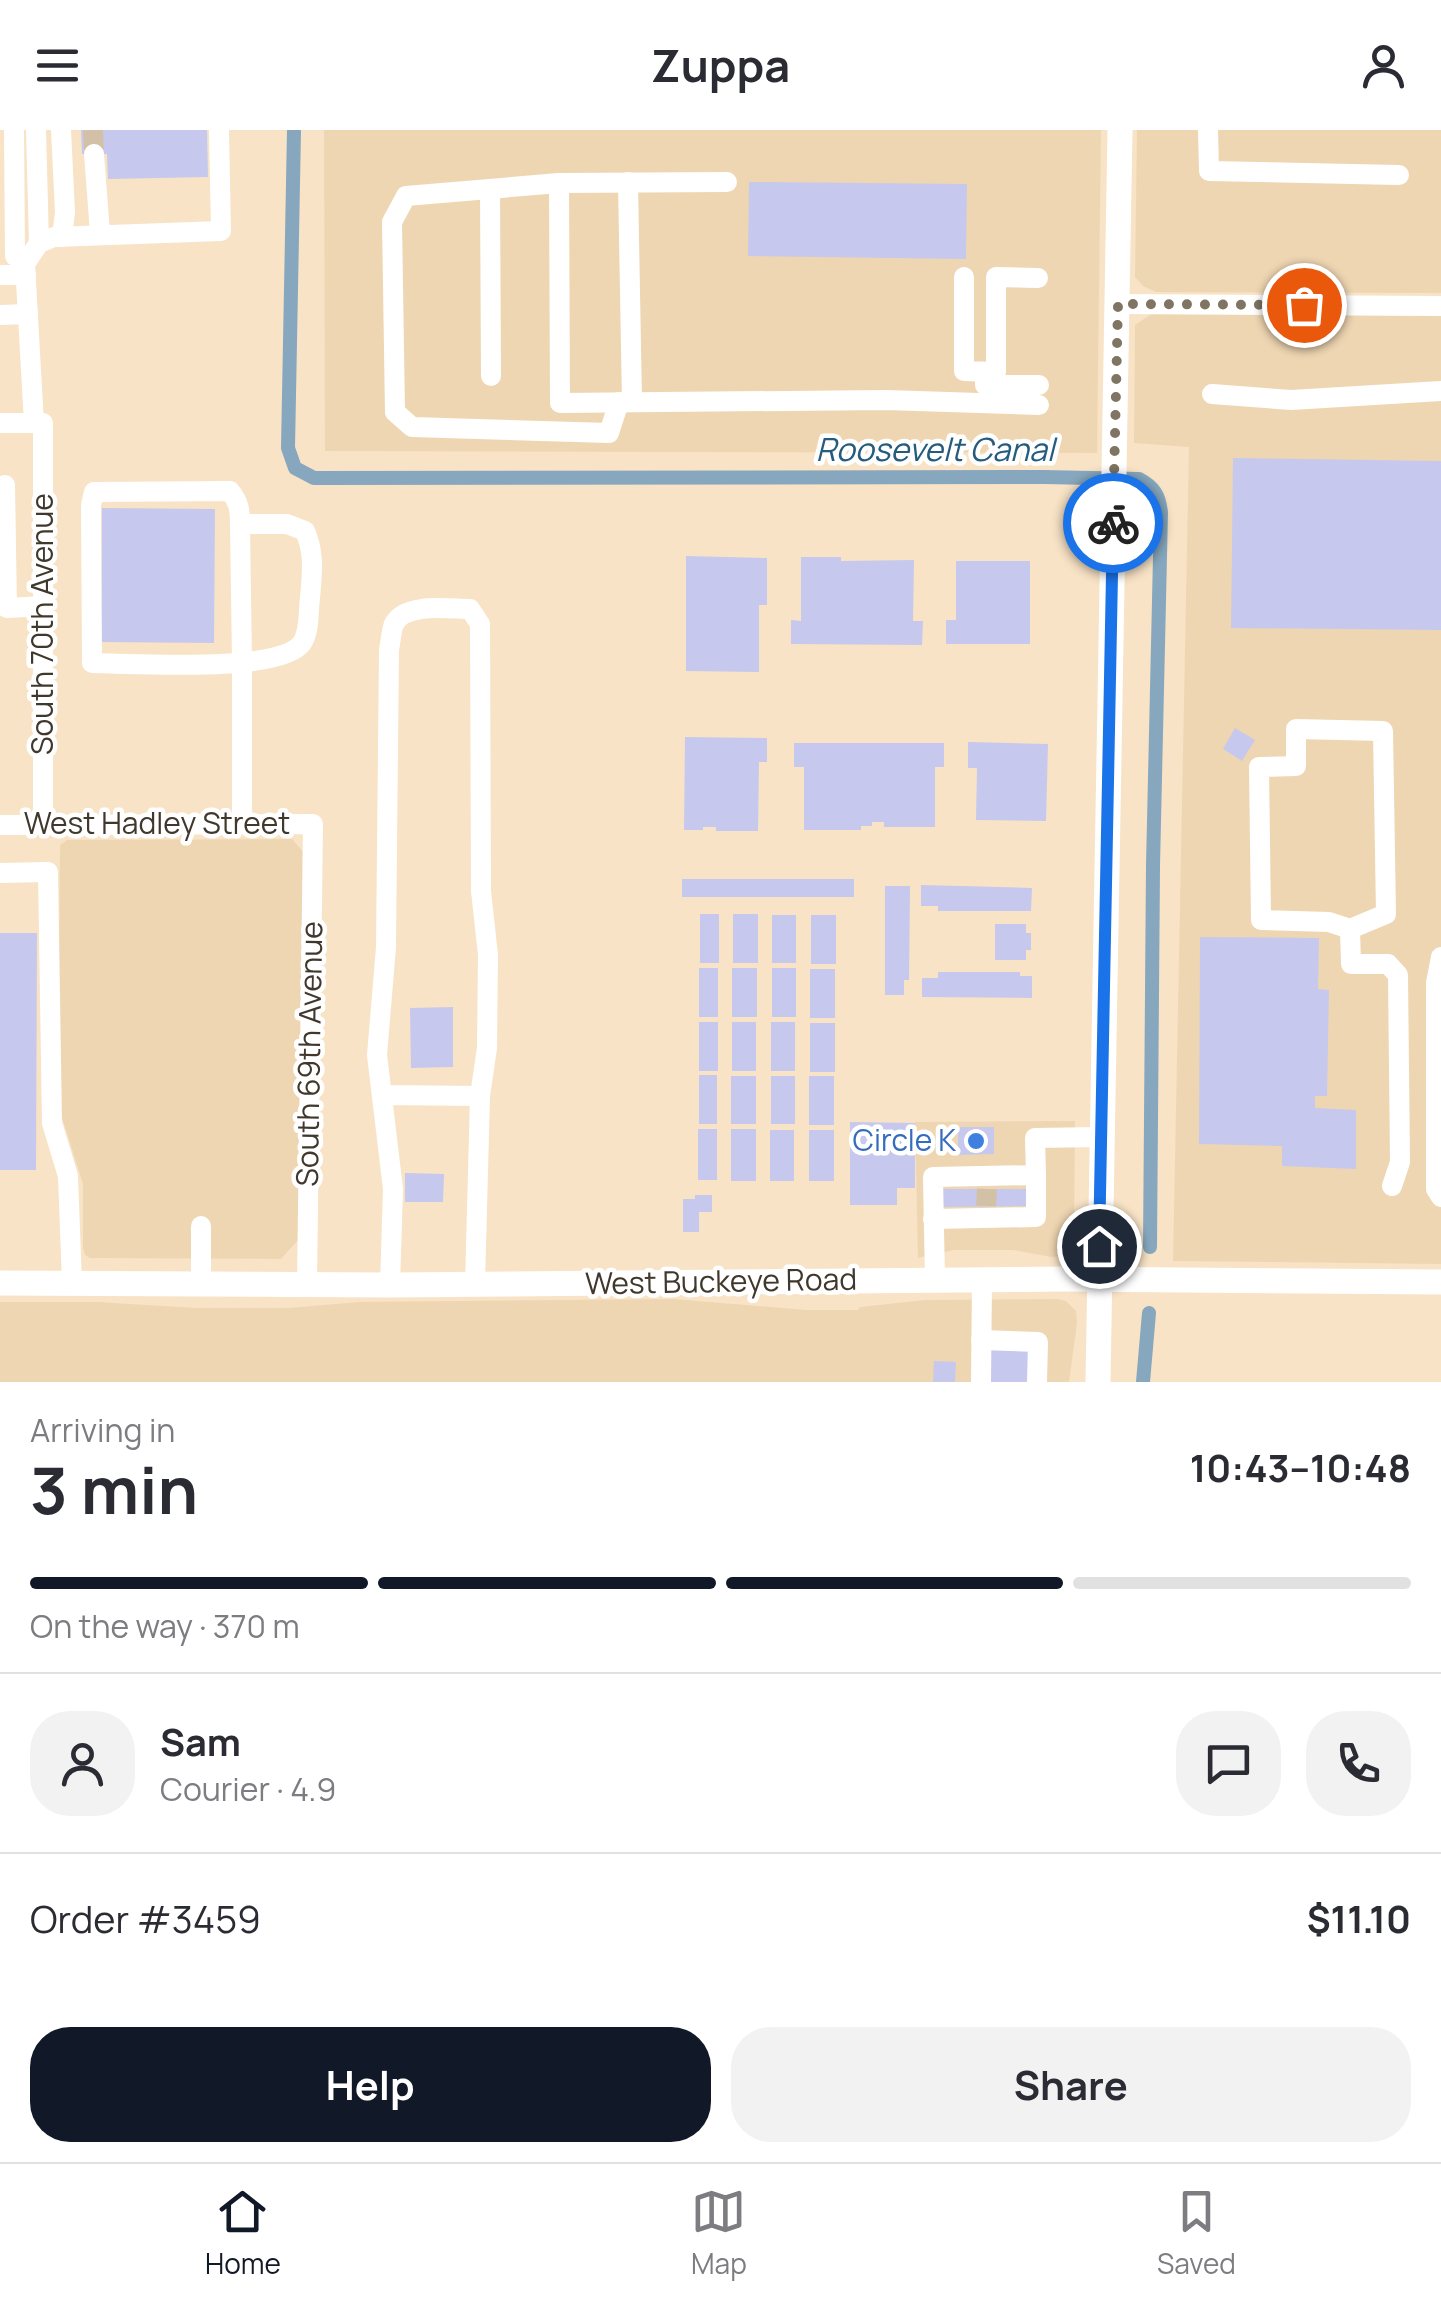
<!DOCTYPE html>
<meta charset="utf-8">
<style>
body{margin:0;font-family:Manrope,sans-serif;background:#f2f2f3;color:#2b2b33;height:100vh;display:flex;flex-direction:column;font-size:38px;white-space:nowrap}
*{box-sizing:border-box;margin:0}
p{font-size:32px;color:#7c7c81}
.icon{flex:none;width:55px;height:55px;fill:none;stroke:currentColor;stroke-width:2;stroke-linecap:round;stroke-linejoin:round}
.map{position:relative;height:1252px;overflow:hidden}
.drawer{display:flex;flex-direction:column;background:#fff;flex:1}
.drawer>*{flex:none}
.pin{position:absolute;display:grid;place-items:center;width:85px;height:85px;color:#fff;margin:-42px;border:5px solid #fff;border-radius:50%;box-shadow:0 2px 10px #0007}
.courier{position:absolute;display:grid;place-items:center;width:100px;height:100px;margin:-50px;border:8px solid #1a73e8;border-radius:50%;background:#fff;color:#222;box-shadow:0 2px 12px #0007}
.head em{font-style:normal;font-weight:700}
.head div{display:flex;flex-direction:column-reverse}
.head{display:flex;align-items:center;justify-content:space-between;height:170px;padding:0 30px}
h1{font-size:65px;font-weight:700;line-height:75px}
.bar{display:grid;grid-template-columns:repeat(4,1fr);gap:15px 10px;align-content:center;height:120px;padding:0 30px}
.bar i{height:12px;border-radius:8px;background:#e1e1e2}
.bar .on{background:#111827}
.bar p{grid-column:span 4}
.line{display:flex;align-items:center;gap:25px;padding:0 30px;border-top:2px solid #e1e1e2}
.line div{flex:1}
.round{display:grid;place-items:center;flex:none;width:105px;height:105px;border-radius:40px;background:#f2f2f3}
.cta{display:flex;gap:20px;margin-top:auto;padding:20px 30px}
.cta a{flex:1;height:115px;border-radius:40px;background:#111827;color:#fff;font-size:40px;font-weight:700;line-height:115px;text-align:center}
.cta a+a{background:#f2f2f3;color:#2b2b33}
header{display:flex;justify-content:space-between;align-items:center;height:130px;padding:0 30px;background:#fff;font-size:45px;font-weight:700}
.tabs{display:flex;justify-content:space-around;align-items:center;height:140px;border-top:2px solid #e1e1e2;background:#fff;font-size:28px;color:#7c7c81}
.tabs a{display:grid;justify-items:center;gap:5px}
.tabs .on{color:#111827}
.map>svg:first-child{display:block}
.built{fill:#efd6b2}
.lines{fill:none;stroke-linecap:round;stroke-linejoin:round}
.canal{stroke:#86a7be;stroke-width:14}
.building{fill:#c6c9ed}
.minor-tunnel{stroke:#d3c1a7;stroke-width:20;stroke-dasharray:20 10;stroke-linecap:butt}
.minor{stroke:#fff;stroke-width:20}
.major{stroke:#fff;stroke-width:25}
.done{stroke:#807462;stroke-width:10;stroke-dasharray:0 18}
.route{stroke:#1a73e8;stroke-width:12}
.shop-dot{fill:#3f7fe0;stroke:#fff;stroke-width:4}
.labels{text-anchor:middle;stroke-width:9;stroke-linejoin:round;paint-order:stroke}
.street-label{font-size:30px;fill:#40382c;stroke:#fff}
.shop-label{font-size:30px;fill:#366cbe;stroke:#fff;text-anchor:end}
.water-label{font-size:32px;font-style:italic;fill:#255c7e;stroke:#fff}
</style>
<header><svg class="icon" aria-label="menu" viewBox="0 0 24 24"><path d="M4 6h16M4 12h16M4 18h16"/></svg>Zuppa<svg class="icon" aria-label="person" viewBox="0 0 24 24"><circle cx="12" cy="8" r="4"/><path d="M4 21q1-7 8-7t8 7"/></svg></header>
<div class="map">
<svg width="1441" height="1252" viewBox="0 0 1441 1252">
<rect width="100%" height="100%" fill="#f8e3c6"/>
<!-- built -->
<g class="built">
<polygon points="324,0 1101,0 1097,323 325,321"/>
<polygon points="1137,0 1441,0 1441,163 1156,162 1143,156 1135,147"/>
<polygon points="1153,183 1441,186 1441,1134 1173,1131 1189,317 1134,313 1135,195"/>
<polygon points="292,709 305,724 299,1109 281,1129 90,1128 85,1125 83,1118 83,1054 58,975 60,715 67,710"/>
<polygon points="1075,991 1074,1109 1069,1120 1061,1126 1051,1127 1013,1120 954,1120 918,1128 915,992"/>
<polygon points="673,1169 806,1180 858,1180 860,1177 925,1170 1058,1169 1066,1171 1076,1181 1077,1193 1069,1252 0,1252 0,1172 97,1172 197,1178 289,1178 359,1172"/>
</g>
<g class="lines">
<!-- canal -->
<g class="canal">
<path d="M294,0l-6,318 7,20 19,10 730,-1 95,2c15,8 20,16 22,33l-8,354 -3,381"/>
<polyline points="1143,1252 1149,1183"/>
</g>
</g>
<!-- building -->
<g class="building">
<polygon points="81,0 207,0 208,47 108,49 107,24 82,24"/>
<polygon points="749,52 967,54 966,129 748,126"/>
<polygon points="1233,328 1441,331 1441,500 1231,498"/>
<polygon points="102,378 215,379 214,513 101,512"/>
<polygon points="686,426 767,428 767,475 759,475 759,542 686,541"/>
<polygon points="801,427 841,427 841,431 914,430 913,491 923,491 922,515 791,514 791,490 801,491"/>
<polygon points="956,431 1030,431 1030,514 946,514 946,490 956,490"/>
<polygon points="1235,598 1255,610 1242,631 1223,619"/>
<polygon points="685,607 767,608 767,632 759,632 758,701 716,701 716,697 703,697 703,700 684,700"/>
<polygon points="968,612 1048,614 1046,691 976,690 977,638 968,638"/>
<polygon points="794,613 944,613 944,637 935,637 935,697 884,697 884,692 872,692 872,696 861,696 861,700 804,700 804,637 794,637"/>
<rect x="682" y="749" width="172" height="18"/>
<polygon points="921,755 1032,758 1031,781 938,781 938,776 921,776"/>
<polygon points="885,756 910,756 909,850 904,850 904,865 885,865"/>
<rect x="700" y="784" width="19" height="49"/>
<rect x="733" y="784" width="25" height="49"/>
<rect x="772" y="785" width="24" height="48"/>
<rect x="811" y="785" width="25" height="49"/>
<polygon points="995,794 1026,794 1026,803 1031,803 1031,820 1026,820 1026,830 995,830"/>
<polygon points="0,803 37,803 36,1040 0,1040"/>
<polygon points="1200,807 1319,808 1318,859 1329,860 1327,966 1315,966 1315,978 1356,980 1356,1039 1282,1036 1282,1016 1199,1014"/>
<rect x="699" y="838" width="19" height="49"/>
<rect x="732" y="838" width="25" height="49"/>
<rect x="772" y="838" width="24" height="49"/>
<rect x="810" y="839" width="25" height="49"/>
<polygon points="938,842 1020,842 1020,846 1032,846 1032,868 922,867 922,848 938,848"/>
<polygon points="453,877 453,937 411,938 410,878"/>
<rect x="699" y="892" width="19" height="49"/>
<rect x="732" y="892" width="24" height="49"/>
<rect x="771" y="892" width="24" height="49"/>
<rect x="810" y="893" width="25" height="49"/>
<rect x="699" y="945" width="18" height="49"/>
<rect x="731" y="946" width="25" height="48"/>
<rect x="771" y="946" width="24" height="48"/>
<rect x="809" y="946" width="25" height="49"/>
<polygon points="850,992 915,993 915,1058 897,1058 897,1075 850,1075"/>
<polygon points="958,997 994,997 994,1024 958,1025"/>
<rect x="698" y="999" width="19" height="51"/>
<rect x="731" y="999" width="25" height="52"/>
<rect x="770" y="1000" width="24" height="51"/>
<rect x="809" y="1000" width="25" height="51"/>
<polygon points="405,1043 444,1044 443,1072 405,1072"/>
<polygon points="941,1059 1031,1059 1031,1076 941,1077"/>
<polygon points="695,1065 712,1065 712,1082 699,1082 699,1102 683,1102 683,1069 695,1069"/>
<polygon points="991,1219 1029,1219 1028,1252 991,1252"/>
<polygon points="934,1231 956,1232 955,1252 933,1252"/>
</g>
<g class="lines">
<!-- minor-tunnel -->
<g class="minor-tunnel">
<polyline points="93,0 94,24"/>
<polyline points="986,1076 987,1059"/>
</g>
<!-- minor -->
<g class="minor">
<polyline points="14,0 15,126"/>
<polyline points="36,0 39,113"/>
<polyline points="61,0 65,82 62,107"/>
<polyline points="1208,0 1209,41 1399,45"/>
<polyline points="94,24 100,103"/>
<polyline points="628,52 632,272"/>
<polyline points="727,52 559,53 560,273 886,270 1039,275"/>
<polyline points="559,53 406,66 392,92 395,282 412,297 609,303 619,272"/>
<polyline points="490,59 491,246"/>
<polyline points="0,145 26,145"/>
<polyline points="964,147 964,241 996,242 996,147 1038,148"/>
<polyline points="1118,174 1441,176"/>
<polyline points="0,185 28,184"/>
<polyline points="985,249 985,255 1039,255"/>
<polyline points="1212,264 1291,270 1441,261"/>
<polyline points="0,293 43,293 43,695"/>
<polyline points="34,293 25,134 39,113 54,107 221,101 219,0"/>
<polyline points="5,355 7,478 43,476"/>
<path d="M240,394h47l18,7c10,23 7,42 5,67 -2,14 0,33 -8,45 -21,31 -172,20 -210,20l-1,-158 3,-13 136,-1c9,11 10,19 10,33l2,140v159"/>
<polyline points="0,695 313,694 307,1155"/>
<polyline points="0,743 48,742 52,993 68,1046 72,1153"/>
<polyline points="1350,799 1386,784 1383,601 1296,599 1296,636 1259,637 1261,790 1329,792 1350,799 1351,834 1388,834 1398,845 1400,1032 1392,1056"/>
<polyline points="1441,827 1436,853 1436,1059 1441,1067"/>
<path d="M384,965l96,1 7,-48 1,-93 -7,-64 -1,-267 -10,-15c-20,0 -65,-7 -76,15 -3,6 -3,18 -5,25l-3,298 -9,108 16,134 -3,96"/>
<polyline points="933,1089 1036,1087 1036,1045"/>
<polyline points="201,1096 201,1153"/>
<polyline points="935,1150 933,1047 1036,1045 1035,1008 1101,1007"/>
<polyline points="475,1154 480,966"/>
<polyline points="981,1210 1038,1212 1037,1252"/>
<polyline points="981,1252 982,1150"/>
</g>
<!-- major -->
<g class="major">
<polyline points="0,1153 390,1155 1065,1149 1441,1152"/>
<polyline points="1098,1252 1120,0"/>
</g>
</g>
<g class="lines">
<!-- done -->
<polyline class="done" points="1113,393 1118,174 1304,175"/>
<!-- route -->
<polyline class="route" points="1099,1116 1113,393"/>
</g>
<!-- markers -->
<circle class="shop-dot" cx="976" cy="1011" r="10"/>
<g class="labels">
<!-- street labels -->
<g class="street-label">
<text transform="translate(43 494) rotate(-90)" y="10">South 70th Avenue</text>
<text x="157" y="704">West Hadley Street</text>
<text transform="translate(310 924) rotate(-89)" y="10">South 69th Avenue</text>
<text transform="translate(721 1152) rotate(-1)" y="10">West Buckeye Road</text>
</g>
<!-- shop labels -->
<g class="shop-label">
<text x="956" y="1021">Circle K</text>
</g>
<!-- water labels -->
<g class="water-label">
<text x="935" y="331">Roosevelt Canal</text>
</g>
</g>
</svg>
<div class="pin" style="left:1304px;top:175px;background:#ea580c"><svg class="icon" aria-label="bag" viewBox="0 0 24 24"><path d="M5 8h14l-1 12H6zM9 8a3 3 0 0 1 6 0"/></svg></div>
<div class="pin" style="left:1099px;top:1116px;background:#1f2937"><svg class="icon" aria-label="home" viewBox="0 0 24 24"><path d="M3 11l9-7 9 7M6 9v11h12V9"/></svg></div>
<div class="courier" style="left:1113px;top:393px"><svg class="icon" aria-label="bike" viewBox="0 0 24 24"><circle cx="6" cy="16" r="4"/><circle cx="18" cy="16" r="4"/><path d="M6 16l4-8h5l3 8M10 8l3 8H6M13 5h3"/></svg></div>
</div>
<section class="drawer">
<div class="head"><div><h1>3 min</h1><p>Arriving in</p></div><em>10:43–10:48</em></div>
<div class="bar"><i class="on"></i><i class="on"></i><i class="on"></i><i></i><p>On the way · 370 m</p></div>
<div class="line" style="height:180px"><a class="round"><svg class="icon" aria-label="person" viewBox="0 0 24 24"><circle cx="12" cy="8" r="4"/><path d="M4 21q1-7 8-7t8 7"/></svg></a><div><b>Sam</b><p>Courier · 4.9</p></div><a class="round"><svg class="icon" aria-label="chat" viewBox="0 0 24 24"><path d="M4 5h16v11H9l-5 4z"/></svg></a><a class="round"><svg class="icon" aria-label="phone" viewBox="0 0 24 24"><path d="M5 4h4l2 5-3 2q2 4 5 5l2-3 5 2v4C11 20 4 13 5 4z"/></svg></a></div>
<div class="line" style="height:130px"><div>Order #3459</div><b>$11.10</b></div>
<div class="cta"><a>Help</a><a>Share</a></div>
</section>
<nav class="tabs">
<a class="on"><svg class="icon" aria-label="home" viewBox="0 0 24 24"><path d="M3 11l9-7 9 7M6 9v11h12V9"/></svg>Home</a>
<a><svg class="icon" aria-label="map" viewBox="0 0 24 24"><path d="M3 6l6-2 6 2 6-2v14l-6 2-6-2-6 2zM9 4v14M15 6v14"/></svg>Map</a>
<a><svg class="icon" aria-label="saved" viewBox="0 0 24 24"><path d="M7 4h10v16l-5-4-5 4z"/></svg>Saved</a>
</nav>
